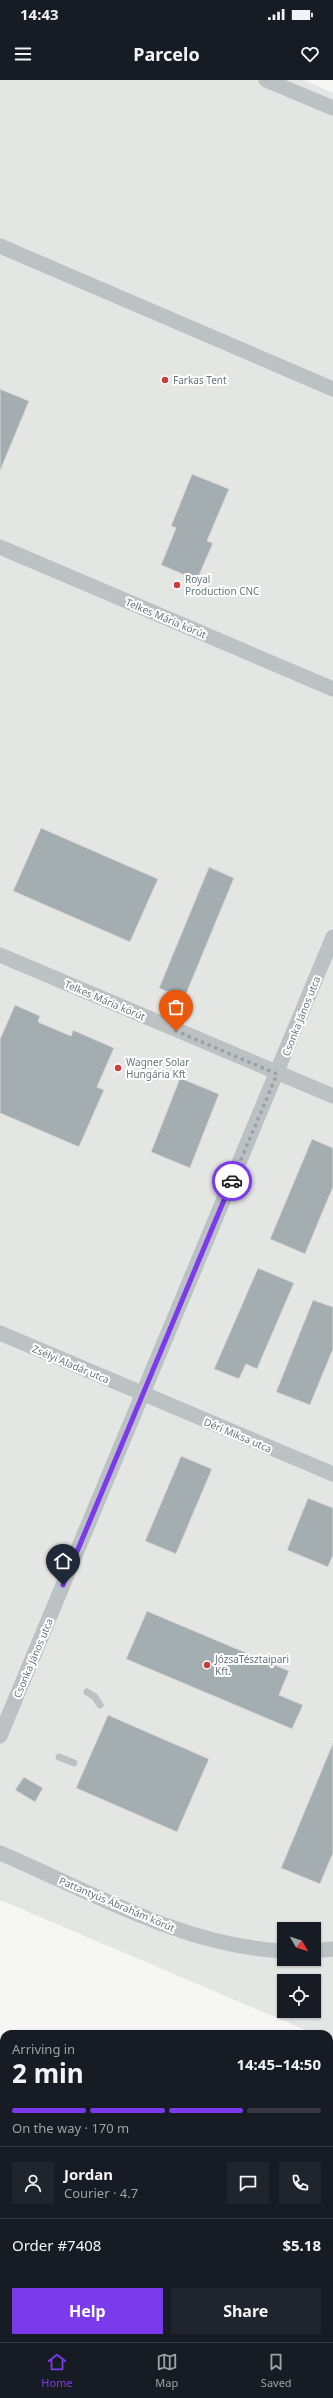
<!DOCTYPE html>
<meta charset="utf-8">
<style>
body{margin:0;font-family:"Noto Sans",sans-serif;background:#20242c;color:#f1f3f6;height:100vh;display:flex;flex-direction:column;font-size:15px;white-space:nowrap}
*{box-sizing:border-box;margin:0}
p{font-size:13px;color:#9ea1a6}
.icon{flex:none;width:22px;height:22px;fill:none;stroke:currentColor;stroke-width:2;stroke-linecap:round;stroke-linejoin:round}
.map{position:relative;flex:1;overflow:hidden}
.panel{position:absolute;left:0px;top:1950px;width:333px;height:312px;display:flex;flex-direction:column;background:#171b24;border-radius:12px 12px 0 0;box-shadow:0 1px 3px #0004}
.panel>*{flex:none}
.needle{width:26px;rotate:129deg}
.buttons{position:absolute;left:277px;top:1842px;display:grid;gap:8px}
.buttons a{display:grid;place-items:center;width:44px;height:44px;border-radius:0px;background:#171b24;box-shadow:0 1px 3px #0004;font-size:20px}
.pin{position:absolute;display:grid;place-items:center;width:34px;height:34px;color:#fff;margin:-41px -17px;border-radius:50% 50% 50% 0;rotate:-45deg;box-shadow:0 0 4px #0007}
.pin .icon{rotate:45deg}
.courier{position:absolute;display:grid;place-items:center;width:40px;height:40px;margin:-20px;border:3px solid #7c3aed;border-radius:50%;background:#fff;color:#222;box-shadow:0 1px 5px #0007}
.headline em{font-style:normal;font-weight:700}
.headline div{display:flex;flex-direction:column-reverse}
.headline{display:flex;align-items:center;justify-content:space-between;height:68px;padding:0 12px}
h1{font-size:26px;font-weight:700;line-height:30px}
.bar{display:grid;grid-template-columns:repeat(4,1fr);gap:6px 4px;align-content:center;height:48px;padding:0 12px}
.bar i{height:5px;border-radius:3px;background:#363941}
.bar .on{background:#7c3aed}
.bar p{grid-column:span 4}
.line{display:flex;align-items:center;gap:10px;padding:0 12px;border-top:1px solid #363941}
.line div{flex:1}
.round{display:grid;place-items:center;flex:none;width:42px;height:42px;border-radius:0px;background:#20242c}
.cta{display:flex;gap:8px;margin-top:auto;padding:8px 12px}
.cta a{flex:1;height:46px;border-radius:0px;background:#7c3aed;color:#fff;font-size:16px;font-weight:700;line-height:46px;text-align:center}
.cta a+a{background:#20242c;color:#f1f3f6}
.status{display:flex;justify-content:space-between;align-items:center;height:28px;padding:0 20px;background:#171b24;direction:ltr}
.status svg{height:11px;fill:currentColor}
header{display:flex;justify-content:space-between;align-items:center;height:52px;padding:0 12px;background:#171b24;font-size:18px;font-weight:700}
.tabs{display:flex;justify-content:space-around;align-items:center;height:56px;border-top:1px solid #363941;background:#171b24;font-size:11px;color:#9ea1a6}
.tabs a{display:grid;justify-items:center;gap:2px}
.tabs .on{color:#7c3aed}
.map>svg:first-child{display:block}
.built{fill:#e4e6e4;fill-rule:evenodd}
.building{fill:#a4adb0;stroke:#d8d7d6}
.lines{fill:none;stroke-linecap:round;stroke-linejoin:round}
.lane{stroke:#bcc1c3;stroke-width:7}
.street{stroke:#bcc1c3;stroke-width:15}
.done{stroke:#98a3a5;stroke-width:4;stroke-dasharray:0 7.2}
.route{stroke:#7c3aed;stroke-width:5}
.poi-dot{fill:#cc3e3e;stroke:#fff;stroke-width:1.5}
.labels{text-anchor:middle;stroke-width:4;stroke-linejoin:round;paint-order:stroke}
.poi-label{font-size:10px;fill:#65777b;stroke:#fff;text-anchor:start}
.street-label{font-size:10px;fill:#65777b;stroke:#fff}
</style>
<div class="status"><b>14:43</b><svg viewBox="0 0 49 12"><path d="M0 12V9h3v3zM5 12V6h3v6zM10 12V3h3v9zM15 12V0h3v12zM26 1h20v11H26zM47 4h2v5h-2z"/></svg></div>
<header><svg class="icon" aria-label="menu" viewBox="0 0 24 24"><path d="M4 6h16M4 12h16M4 18h16"/></svg>Parcelo<svg class="icon" aria-label="heart" viewBox="0 0 24 24"><path d="M12 20l-8-8c-3-5 5-10 8-4 3-6 11-1 8 4z"/></svg></header>
<div class="map">
<svg width="333" height="2262" viewBox="0 0 333 2262">
<rect width="100%" height="100%" fill="#f6f6f4"/>
<!-- built -->
<path class="built" d="M0,0h304l29,13v1950l-4,-2v-7h-14l-315,-134zM284,1849h30v30h-30zM284,1901h30v30h-30z"/>
<!-- building -->
<g class="building">
<polygon points="0,309 29,321 0,391"/>
<polygon points="192,394 229,409 207,461 213,463 197,500 161,485 176,448 171,446"/>
<polygon points="41,748 158,799 130,862 13,811"/>
<polygon points="209,787 234,798 184,919 159,908"/>
<polygon points="15,925 40,936 38,942 71,956 73,950 114,968 97,1007 104,1010 79,1067 0,1033 0,959"/>
<polygon points="180,998 219,1014 190,1088 151,1072"/>
<polygon points="312,1059 333,1068 333,1107 305,1174 270,1159"/>
<polygon points="258,1188 294,1203 257,1289 246,1284 239,1299 214,1289"/>
<polygon points="313,1220 333,1227 333,1269 310,1325 276,1312"/>
<polygon points="181,1376 212,1389 176,1474 145,1461"/>
<polygon points="308,1418 333,1428 333,1475 328,1487 287,1470"/>
<polygon points="147,1531 289,1591 279,1615 303,1625 292,1649 126,1579"/>
<polygon points="108,1635 209,1679 177,1752 76,1708"/>
<polygon points="333,1663 333,1773 320,1804 281,1788"/>
<polygon points="24,1697 43,1708 35,1722 15,1710"/>
</g>
<g class="lines">
<!-- lane -->
<g class="lane">
<polyline points="87,1612 95,1617 100,1625"/>
<polyline points="59,1677 74,1683"/>
</g>
<!-- street -->
<g class="street">
<polyline points="266,0 333,28"/>
<polyline points="0,166 333,309"/>
<polyline points="0,467 333,609"/>
<polyline points="0,875 333,1016"/>
<polyline points="0,1253 333,1394"/>
<polyline points="0,1656 333,857"/>
<path d="M0,1773c92,39 182,93 284,98"/>
<polyline points="314,1871 333,1869"/>
</g>
</g>
<g class="lines">
<!-- done -->
<polyline class="done" points="176,951 277,994 232,1101"/>
<!-- route -->
<polyline class="route" points="63,1505 232,1101"/>
</g>
<!-- markers -->
<g class="poi-dot">
<circle cx="165" cy="300" r="4"/>
<circle cx="177" cy="505" r="4"/>
<circle cx="118" cy="988" r="4"/>
<circle cx="207" cy="1585" r="4"/>
</g>
<g class="labels">
<!-- poi labels -->
<g class="poi-label">
<text x="173" y="304">Farkas Tent</text>
<text x="185" y="503">Royal<tspan x="185" dy="12">Production CNC</tspan></text>
<text x="126" y="986">Wagner Solar<tspan x="126" dy="12">Hungária Kft</tspan></text>
<text x="215" y="1583">JózsaTésztaipari<tspan x="215" dy="12">Kft.</tspan></text>
</g>
<!-- street labels -->
<g class="street-label">
<text transform="translate(166 538) rotate(23)" y="4">Telkes Mária körút</text>
<text transform="translate(105 920) rotate(23)" y="4">Telkes Mária körút</text>
<text transform="translate(301 936) rotate(-68)" y="4">Csonka János utca</text>
<text transform="translate(71 1284) rotate(23)" y="4">Zsélyi Aladár utca</text>
<text transform="translate(238 1355) rotate(23)" y="4">Déri Miksa utca</text>
<text transform="translate(33 1578) rotate(-67)" y="4">Csonka János utca</text>
<text transform="translate(117 1824) rotate(23)" y="4">Pattantyús Ábrahám körút</text>
</g>
</g>
</svg>
<div class="buttons">
<a><svg class="needle" viewBox="-14 -14 28 28"><path d="M0-13l5 13h-10z" fill="#e53935"/><path d="M0 13l5-13h-10z" fill="#9ea1a6"/></svg></a>
<a><svg class="icon" aria-label="locate" viewBox="0 0 24 24"><circle cx="12" cy="12" r="6"/><path d="M12 2v4M12 18v4M2 12h4M18 12h4"/></svg></a>
</div>
<div class="pin" style="left:176px;top:951px;background:#ea580c"><svg class="icon" aria-label="bag" viewBox="0 0 24 24"><path d="M5 8h14l-1 12H6zM9 8a3 3 0 0 1 6 0"/></svg></div>
<div class="pin" style="left:63px;top:1505px;background:#1f2937"><svg class="icon" aria-label="home" viewBox="0 0 24 24"><path d="M3 11l9-7 9 7M6 9v11h12V9"/></svg></div>
<div class="courier" style="left:232px;top:1101px"><svg class="icon" aria-label="car" viewBox="0 0 24 24"><path d="M5 17H2v-5l4-1 3-4h7l3 4 3 1v5h-3M9 17h6M6 11h13"/><circle cx="7" cy="17" r="2"/><circle cx="17" cy="17" r="2"/></svg></div>
<section class="panel">
<div class="headline"><div><h1>2 min</h1><p>Arriving in</p></div><em>14:45–14:50</em></div>
<div class="bar"><i class="on"></i><i class="on"></i><i class="on"></i><i></i><p>On the way · 170 m</p></div>
<div class="line" style="height:72px"><a class="round"><svg class="icon" aria-label="person" viewBox="0 0 24 24"><circle cx="12" cy="8" r="4"/><path d="M4 21q1-7 8-7t8 7"/></svg></a><div><b>Jordan</b><p>Courier · 4.7</p></div><a class="round"><svg class="icon" aria-label="chat" viewBox="0 0 24 24"><path d="M4 5h16v11H9l-5 4z"/></svg></a><a class="round"><svg class="icon" aria-label="phone" viewBox="0 0 24 24"><path d="M5 4h4l2 5-3 2q2 4 5 5l2-3 5 2v4C11 20 4 13 5 4z"/></svg></a></div>
<div class="line" style="height:52px"><div>Order #7408</div><b>$5.18</b></div>
<div class="cta"><a>Help</a><a>Share</a></div>
</section>
</div>
<nav class="tabs">
<a class="on"><svg class="icon" aria-label="home" viewBox="0 0 24 24"><path d="M3 11l9-7 9 7M6 9v11h12V9"/></svg>Home</a>
<a><svg class="icon" aria-label="map" viewBox="0 0 24 24"><path d="M3 6l6-2 6 2 6-2v14l-6 2-6-2-6 2zM9 4v14M15 6v14"/></svg>Map</a>
<a><svg class="icon" aria-label="saved" viewBox="0 0 24 24"><path d="M7 4h10v16l-5-4-5 4z"/></svg>Saved</a>
</nav>
